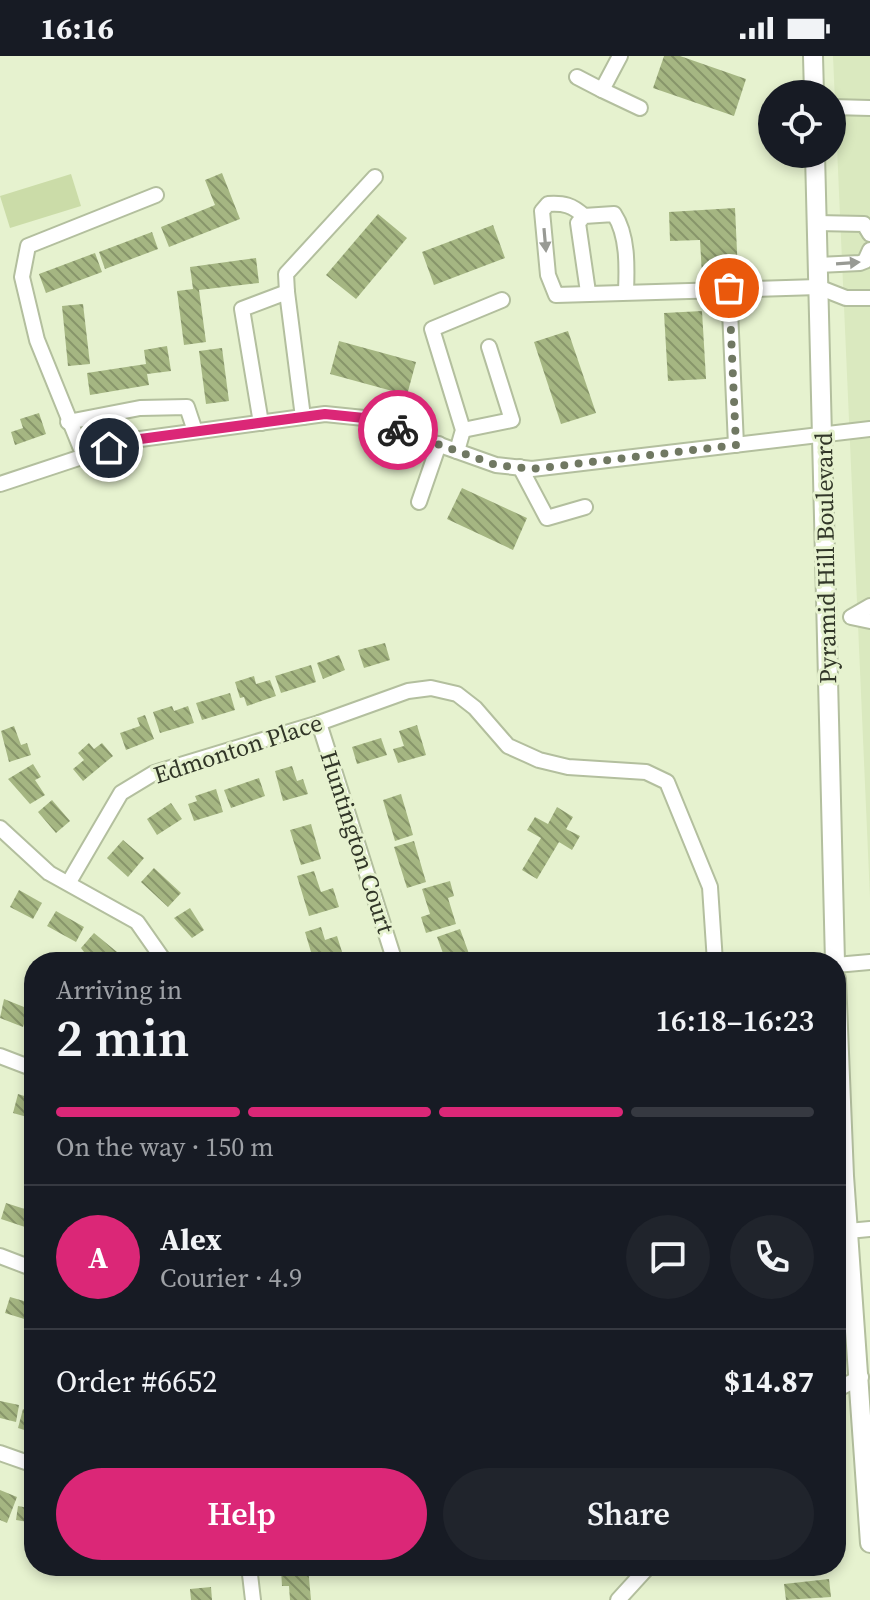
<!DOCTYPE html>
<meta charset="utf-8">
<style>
body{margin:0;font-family:"Source Serif 4",serif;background:#20242c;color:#f1f3f6;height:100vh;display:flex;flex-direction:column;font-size:30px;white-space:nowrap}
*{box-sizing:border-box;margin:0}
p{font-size:26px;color:#9ea1a6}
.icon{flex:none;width:44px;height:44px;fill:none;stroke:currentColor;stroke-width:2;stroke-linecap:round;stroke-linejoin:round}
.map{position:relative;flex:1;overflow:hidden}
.drawer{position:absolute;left:24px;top:896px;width:822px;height:624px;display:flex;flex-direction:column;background:#171b24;border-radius:32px;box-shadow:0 4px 12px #0003}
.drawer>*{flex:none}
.fabs{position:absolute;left:758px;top:24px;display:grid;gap:16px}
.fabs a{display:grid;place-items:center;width:88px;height:88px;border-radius:50%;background:#171b24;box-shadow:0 4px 12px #0003;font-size:40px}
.pin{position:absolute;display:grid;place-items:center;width:68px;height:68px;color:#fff;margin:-34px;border:4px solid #fff;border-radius:50%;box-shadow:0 2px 8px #0007}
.courier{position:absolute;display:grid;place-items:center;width:80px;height:80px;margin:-40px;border:6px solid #db2777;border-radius:50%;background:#fff;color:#222;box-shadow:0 2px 10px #0007}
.summary em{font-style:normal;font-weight:600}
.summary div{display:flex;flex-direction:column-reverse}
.summary{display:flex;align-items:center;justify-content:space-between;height:136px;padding:0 32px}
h1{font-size:52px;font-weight:600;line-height:60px}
.bar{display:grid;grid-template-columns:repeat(4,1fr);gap:12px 8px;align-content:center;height:96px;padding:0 32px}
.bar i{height:10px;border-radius:6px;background:#363941}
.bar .selected{background:#db2777}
.bar p{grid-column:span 4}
.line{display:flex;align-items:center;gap:20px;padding:0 32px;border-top:2px solid #363941}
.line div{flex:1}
.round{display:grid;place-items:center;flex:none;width:84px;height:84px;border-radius:42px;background:#20242c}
.button{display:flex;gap:16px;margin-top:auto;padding:16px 32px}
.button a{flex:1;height:92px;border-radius:48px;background:#db2777;color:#fff;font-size:32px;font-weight:600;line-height:92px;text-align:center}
.button a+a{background:#20242c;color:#f1f3f6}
.status{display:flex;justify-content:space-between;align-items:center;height:56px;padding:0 40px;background:#171b24;direction:ltr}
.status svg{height:22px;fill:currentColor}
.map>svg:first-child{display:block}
.built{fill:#dae9bf}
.pitch{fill:#cbdca8}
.building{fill:url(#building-back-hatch)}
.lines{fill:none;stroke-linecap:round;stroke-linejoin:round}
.minor-casing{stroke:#b3bf9e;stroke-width:18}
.major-casing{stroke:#b3bf9e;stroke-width:22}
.minor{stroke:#fff;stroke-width:14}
.major{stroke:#fff;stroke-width:18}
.oneway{fill:#989a94}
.done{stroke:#707862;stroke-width:8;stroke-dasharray:0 14.4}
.route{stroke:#db2777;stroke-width:10}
.labels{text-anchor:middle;stroke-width:6;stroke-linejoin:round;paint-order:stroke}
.street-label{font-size:24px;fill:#313628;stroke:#e6f2cf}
</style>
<div class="status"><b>16:16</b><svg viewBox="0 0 49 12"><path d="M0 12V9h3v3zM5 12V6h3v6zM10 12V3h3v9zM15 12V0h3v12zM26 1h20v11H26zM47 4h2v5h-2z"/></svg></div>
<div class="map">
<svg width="870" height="1544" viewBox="0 0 870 1544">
<defs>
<pattern id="building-back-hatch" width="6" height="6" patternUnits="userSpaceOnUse" patternTransform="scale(2)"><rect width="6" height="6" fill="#a5b682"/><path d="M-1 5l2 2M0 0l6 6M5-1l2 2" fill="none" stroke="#87956a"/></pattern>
</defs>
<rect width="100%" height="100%" fill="#e6f2cf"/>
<!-- built -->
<polygon class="built" points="833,0 870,0 870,842"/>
<!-- pitch -->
<polygon class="pitch" points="71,118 81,150 10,172 0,140"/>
<!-- building -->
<g class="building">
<polygon points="664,0 680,0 746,23 734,60 653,32"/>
<polygon points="222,117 240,163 169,191 161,171 215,149 205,124"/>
<polygon points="735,152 738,217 702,219 700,184 670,185 669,156"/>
<polygon points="378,158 407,182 356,243 326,219"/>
<polygon points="493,169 505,202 434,229 422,196"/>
<polygon points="152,176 158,193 105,213 99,196"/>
<polygon points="95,197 102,216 46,237 39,218"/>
<polygon points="256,202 259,227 199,234 206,286 184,289 177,235 193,233 190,211"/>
<polygon points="83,248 90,308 68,310 62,250"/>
<polygon points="702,255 706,323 668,325 664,257"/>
<polygon points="568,275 596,357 561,368 534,286"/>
<polygon points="339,285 416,306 407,339 330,318"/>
<polygon points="167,290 171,315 147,318 149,329 90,339 87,317 146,308 144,294"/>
<polygon points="222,292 229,345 206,348 199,295"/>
<polygon points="39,357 46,378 15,389 11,376 23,372 20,363"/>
<polygon points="462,432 527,462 513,494 447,463"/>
<polygon points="385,587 390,604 364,612 358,594"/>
<polygon points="339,599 345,614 323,623 317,607"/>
<polygon points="311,609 316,626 281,637 275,620"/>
<polygon points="254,620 256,628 270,624 276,640 247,650 244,641 240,642 235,626"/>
<polygon points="230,637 235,654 202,664 196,647"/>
<polygon points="172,650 174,655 188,650 194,667 160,677 153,656"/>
<polygon points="145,659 154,683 126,694 120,677 140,670 137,662"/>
<polygon points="417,669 426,699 398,707 393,693 404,690 399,675"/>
<polygon points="14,670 21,689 27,687 31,699 9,706 1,675"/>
<polygon points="381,682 387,699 357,708 352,691"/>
<polygon points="89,687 94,693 102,687 113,700 83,725 73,713 84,704 78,697"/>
<polygon points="33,708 41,721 35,724 45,739 30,748 8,723"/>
<polygon points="292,710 297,725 303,723 308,738 283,745 275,715"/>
<polygon points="259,722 265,740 231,752 224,734"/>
<polygon points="216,733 223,756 194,765 188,748 197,745 195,740"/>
<polygon points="401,738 413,779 395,785 383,744"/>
<polygon points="52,744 70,765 56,777 38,756"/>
<polygon points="171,747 182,763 157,779 147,763"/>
<polygon points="557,751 573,761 566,773 580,780 572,794 559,786 537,823 522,814 541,782 527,774 535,761 548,768"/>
<polygon points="311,768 321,803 301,809 290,774"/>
<polygon points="123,784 144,802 128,821 107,802"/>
<polygon points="414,785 426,826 407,832 394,791"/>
<polygon points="154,812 181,837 168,851 141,826"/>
<polygon points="314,815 321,836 333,832 339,851 309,860 297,820"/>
<polygon points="450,825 454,840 448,842 456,868 426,877 421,861 430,858 422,833"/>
<polygon points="19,834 42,847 33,863 10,851"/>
<polygon points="190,852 204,874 192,882 174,862"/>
<polygon points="56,855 84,871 76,886 47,870"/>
<polygon points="321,871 325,884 337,880 343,899 314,906 305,876"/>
<polygon points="460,873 472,906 450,906 447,899 444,900 437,881"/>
<polygon points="94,877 117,896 108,906 80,906 78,904 84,896 81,892"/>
<polygon points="4,943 29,953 23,971 0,962"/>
<polygon points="18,1038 34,1043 34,1063 13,1057"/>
<polygon points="6,1147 34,1156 31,1173 1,1163"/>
<polygon points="10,1241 34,1248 34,1266 5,1257"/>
<polygon points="0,1345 19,1349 16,1366 0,1362"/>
<polygon points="23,1353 34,1357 34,1377 18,1372"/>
<polygon points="0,1434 17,1441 7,1467 0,1464"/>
<polygon points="18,1450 34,1453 34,1467 16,1464"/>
<polygon points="308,1511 311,1544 290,1544 289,1530 282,1530 281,1513"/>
<polygon points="829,1523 831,1541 786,1544 784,1528"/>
<polygon points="211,1531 212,1544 191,1544 190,1533"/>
</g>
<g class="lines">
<defs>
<g id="minor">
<polyline points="577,21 602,34 620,0"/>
<polyline points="602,34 640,52"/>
<polyline points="832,51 870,52"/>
<path d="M584,160c-12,-11 -20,-13 -36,-12l-6,7 6,64 8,20 262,-8 28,11h24"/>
<polyline points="817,167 864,168 870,178"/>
<polyline points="818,209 860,207 865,205 870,194"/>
<polyline points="729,232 736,389"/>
<polyline points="287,236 286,218 375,121"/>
<path d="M588,236l-10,-69 6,-7 30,-2c14,21 13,53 12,78"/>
<polyline points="68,366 140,352 187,351 195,375"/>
<polyline points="261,367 242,253 287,236 303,361"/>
<polyline points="463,374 512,364 489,291"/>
<polyline points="457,395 463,374 432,273 502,244"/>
<polyline points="84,400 37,284 22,221 28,190 156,139"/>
<polyline points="520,411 547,462 585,451"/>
<polyline points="0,428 133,384 325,358 364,362 496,409 532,413 870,373"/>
<polyline points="419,446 439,388"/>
<polyline points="870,550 851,561 870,565"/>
<polyline points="319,667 395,906"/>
<polyline points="0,772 49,817 137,866 165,906"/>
<polyline points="69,826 121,737 154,717 319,667 408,635 431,632 457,638 475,652 508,690 539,704 568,711 646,716 667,726 710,831 715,906"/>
<polyline points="836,909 870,906"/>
<polyline points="0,1000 34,1013"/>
<polyline points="848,1175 870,1173"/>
<polyline points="0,1200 34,1213"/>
<polyline points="836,1334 861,1321"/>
<polyline points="0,1397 34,1409"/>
<polyline points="249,1510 253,1544"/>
<polyline points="618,1544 649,1510"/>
</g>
<g id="major">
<polyline points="813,0 814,38"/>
<polyline points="815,98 835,906"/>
<polyline points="836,923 844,1120 870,1487"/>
</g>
</defs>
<!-- minor casing -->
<use href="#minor" class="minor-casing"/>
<!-- major casing -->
<use href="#major" class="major-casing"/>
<!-- minor -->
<use href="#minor" class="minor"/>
<!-- major -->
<use href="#major" class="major"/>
</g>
<!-- one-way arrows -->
<defs><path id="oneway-solid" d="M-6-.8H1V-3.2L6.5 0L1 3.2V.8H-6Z" transform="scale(2)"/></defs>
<g class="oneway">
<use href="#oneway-solid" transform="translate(545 184) rotate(85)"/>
<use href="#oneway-solid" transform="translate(848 207) rotate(-4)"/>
</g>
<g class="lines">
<!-- done -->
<polyline class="done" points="398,374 496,409 532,413 736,389 729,232"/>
<!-- route -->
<polyline class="route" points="109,392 133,384 325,358 364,362 398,374"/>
</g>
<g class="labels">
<!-- street labels -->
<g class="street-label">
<text transform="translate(826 502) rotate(-91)" y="8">Pyramid Hill Boulevard</text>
<text transform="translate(238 693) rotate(-18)" y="8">Edmonton Place</text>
<text transform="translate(357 786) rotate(72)" y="8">Huntington Court</text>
</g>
</g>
</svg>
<div class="fabs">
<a><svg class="icon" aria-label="locate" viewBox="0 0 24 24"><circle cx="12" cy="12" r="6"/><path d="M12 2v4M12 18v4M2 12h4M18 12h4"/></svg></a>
</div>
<div class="pin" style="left:729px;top:232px;background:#ea580c"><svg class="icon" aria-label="bag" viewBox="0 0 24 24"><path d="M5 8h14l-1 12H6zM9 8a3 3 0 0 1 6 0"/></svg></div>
<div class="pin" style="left:109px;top:392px;background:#1f2937"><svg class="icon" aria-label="home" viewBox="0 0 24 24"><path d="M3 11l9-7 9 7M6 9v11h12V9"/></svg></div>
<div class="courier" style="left:398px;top:374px"><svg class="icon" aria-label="bike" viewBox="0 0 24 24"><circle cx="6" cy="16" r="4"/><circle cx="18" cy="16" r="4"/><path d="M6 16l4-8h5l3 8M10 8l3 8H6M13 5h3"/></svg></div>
<section class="drawer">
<div class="summary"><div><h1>2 min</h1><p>Arriving in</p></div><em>16:18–16:23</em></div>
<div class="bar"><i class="selected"></i><i class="selected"></i><i class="selected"></i><i></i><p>On the way · 150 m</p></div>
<div class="line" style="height:144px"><b class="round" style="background:#db2777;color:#fff">A</b><div><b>Alex</b><p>Courier · 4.9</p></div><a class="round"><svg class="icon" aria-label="chat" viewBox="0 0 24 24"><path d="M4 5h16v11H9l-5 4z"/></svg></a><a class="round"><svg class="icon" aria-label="phone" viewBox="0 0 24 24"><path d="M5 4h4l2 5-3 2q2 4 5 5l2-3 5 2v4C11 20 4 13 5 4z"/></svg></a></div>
<div class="line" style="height:104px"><div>Order #6652</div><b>$14.87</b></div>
<div class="button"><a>Help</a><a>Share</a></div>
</section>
</div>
